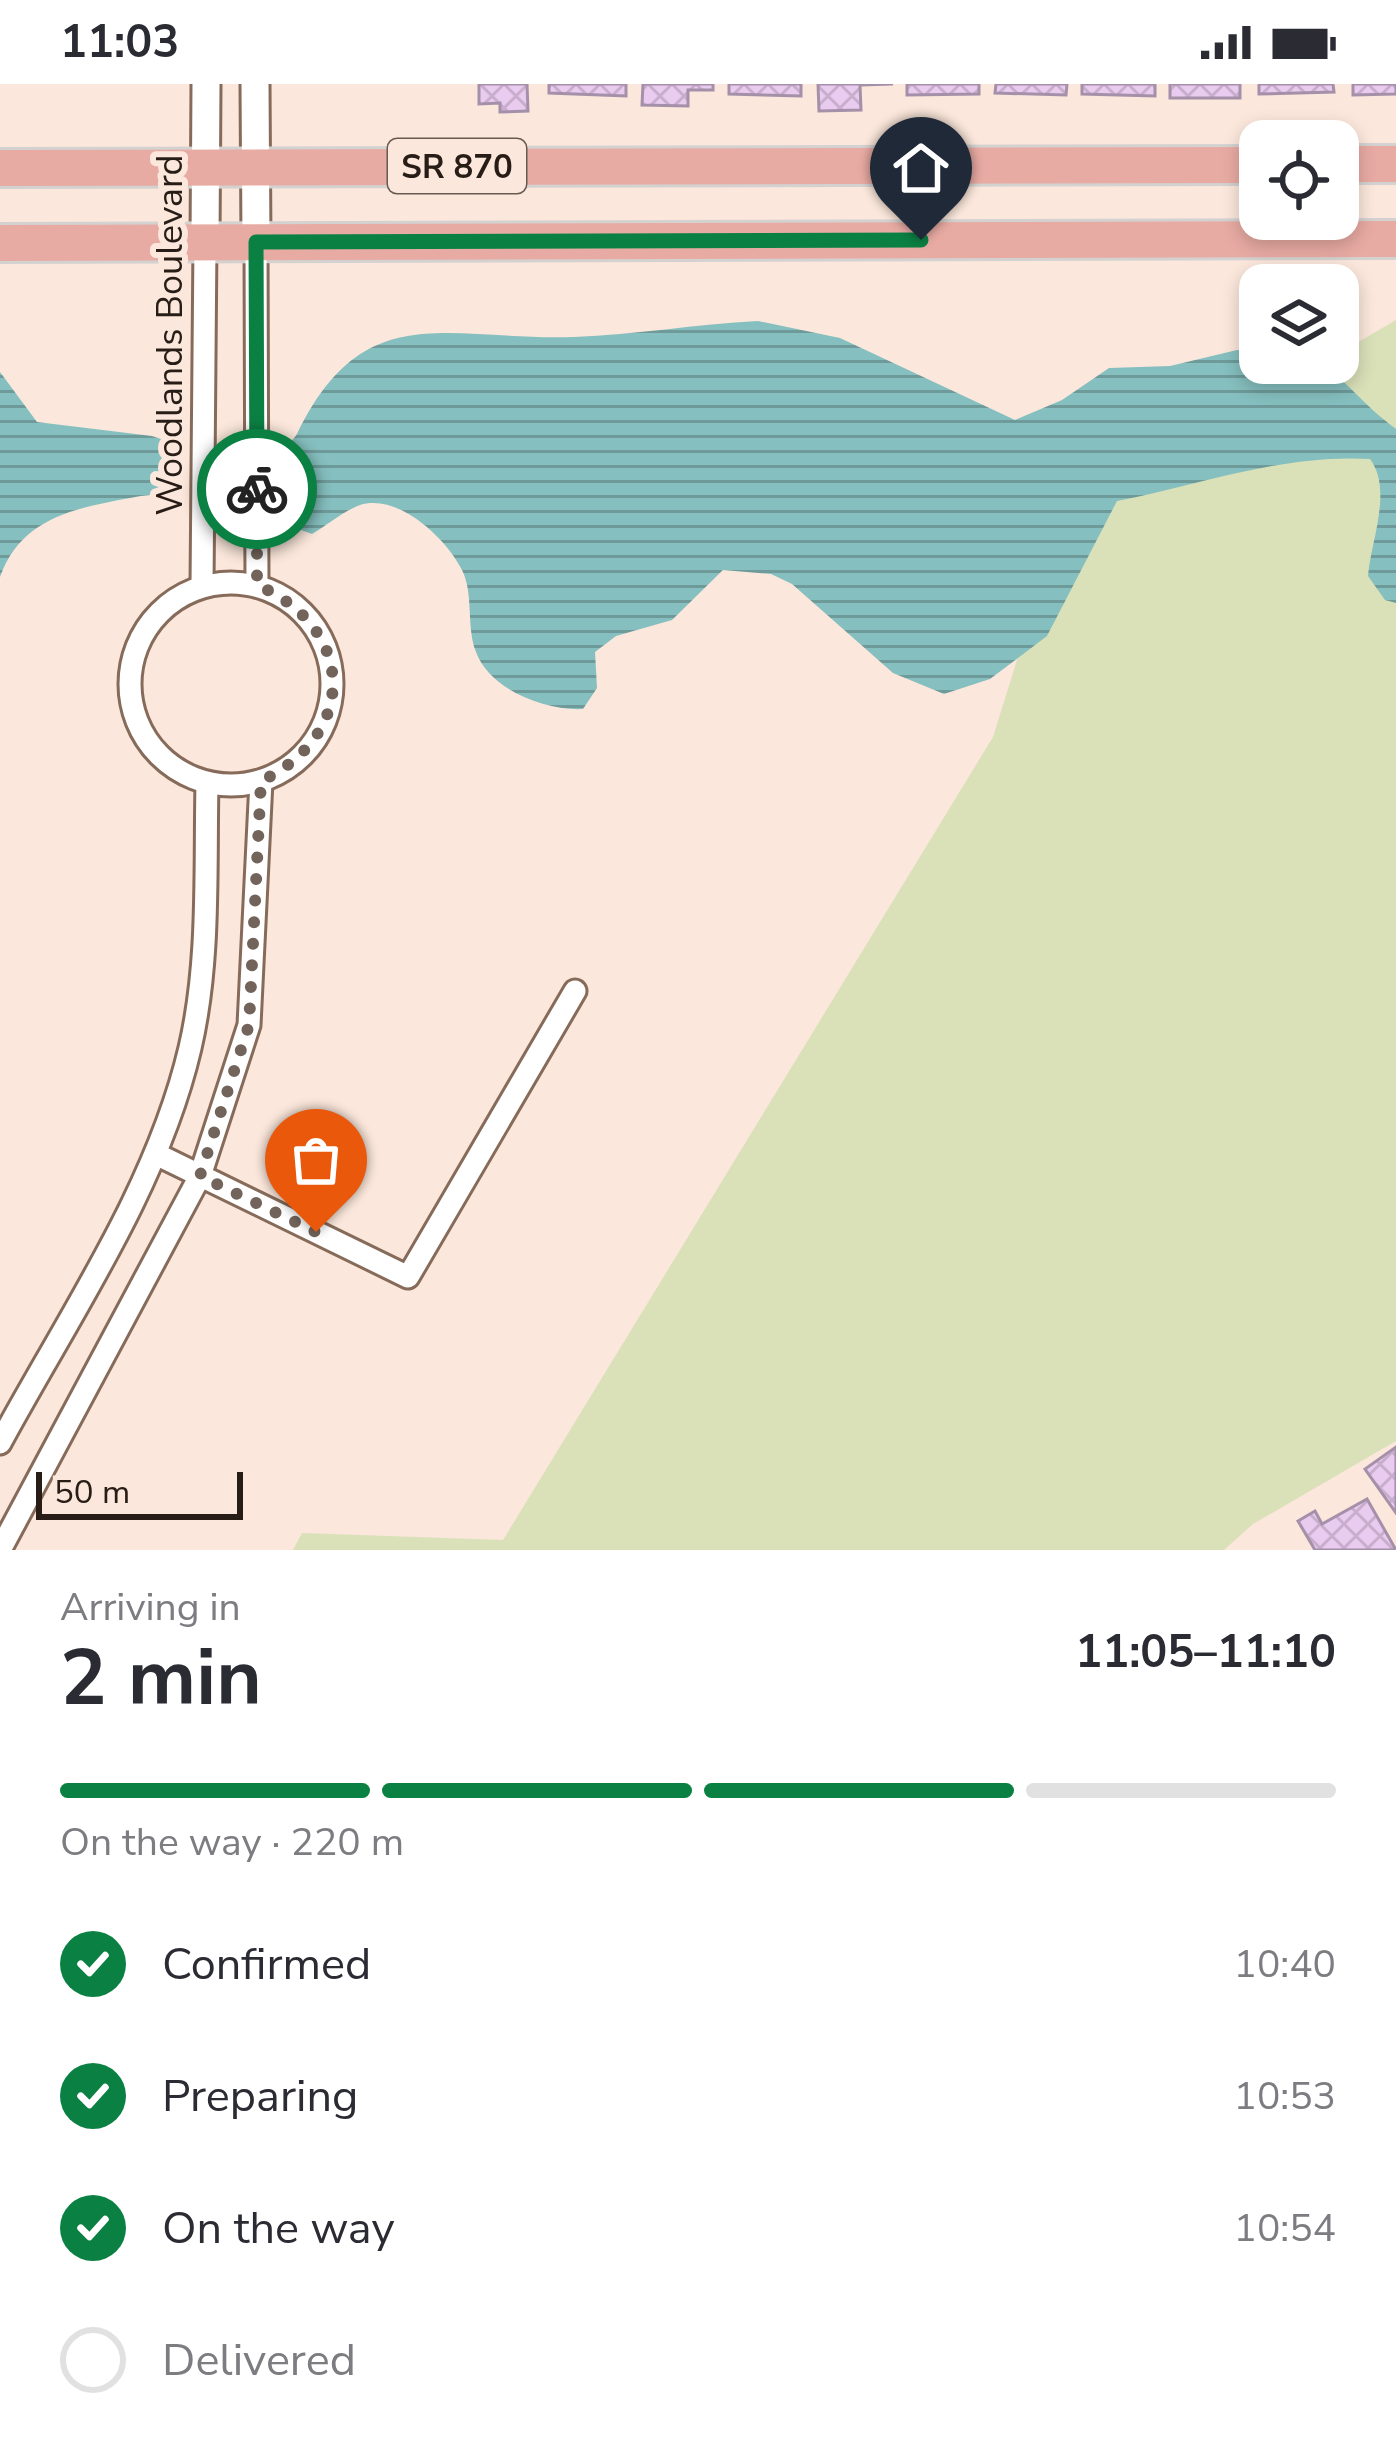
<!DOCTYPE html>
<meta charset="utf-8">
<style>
body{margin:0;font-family:"Nunito Sans",sans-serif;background:#f7f7f7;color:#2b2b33;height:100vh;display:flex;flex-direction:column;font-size:45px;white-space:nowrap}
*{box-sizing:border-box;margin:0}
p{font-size:39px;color:#7c7c81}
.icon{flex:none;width:66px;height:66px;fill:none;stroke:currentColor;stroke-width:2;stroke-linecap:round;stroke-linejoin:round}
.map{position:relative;height:1466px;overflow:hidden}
.sheet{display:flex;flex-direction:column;background:#fff;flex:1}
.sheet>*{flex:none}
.fabs{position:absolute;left:1239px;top:36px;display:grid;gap:24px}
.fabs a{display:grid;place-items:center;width:120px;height:120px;border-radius:24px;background:#fff;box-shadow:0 6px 18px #0003;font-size:60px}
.scale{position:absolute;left:36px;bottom:30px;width:207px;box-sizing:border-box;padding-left:12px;border:6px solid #281d16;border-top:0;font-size:33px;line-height:42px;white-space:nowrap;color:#281d16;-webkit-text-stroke:9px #fbe7db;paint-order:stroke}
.pin{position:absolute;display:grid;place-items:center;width:102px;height:102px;color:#fff;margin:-123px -51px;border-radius:50% 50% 50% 0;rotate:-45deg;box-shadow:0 0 12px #0007}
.pin .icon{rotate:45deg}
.courier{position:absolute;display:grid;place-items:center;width:120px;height:120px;margin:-60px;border:9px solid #0b8043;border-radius:50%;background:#fff;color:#222;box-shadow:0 3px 15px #0007}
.headline em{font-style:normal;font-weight:700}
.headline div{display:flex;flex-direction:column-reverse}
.headline{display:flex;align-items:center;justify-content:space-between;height:204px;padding:0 60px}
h1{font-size:78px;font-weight:700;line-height:90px}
.bar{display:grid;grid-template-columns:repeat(4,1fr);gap:18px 12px;align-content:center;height:144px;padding:0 60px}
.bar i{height:15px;border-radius:9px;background:#e1e1e2}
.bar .active{background:#0b8043}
.bar p{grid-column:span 4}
ol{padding:0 60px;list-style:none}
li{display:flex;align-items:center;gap:36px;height:132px}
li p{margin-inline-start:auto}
li .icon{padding:12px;border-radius:50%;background:#0b8043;color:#fff;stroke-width:4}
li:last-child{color:#7c7c81}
li i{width:66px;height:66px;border:6px solid #e1e1e2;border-radius:50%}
.status{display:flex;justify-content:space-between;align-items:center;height:84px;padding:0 60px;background:#fff;direction:ltr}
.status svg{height:33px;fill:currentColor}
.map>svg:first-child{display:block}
.green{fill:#dae1b9}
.water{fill:url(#water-rules)}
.building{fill:url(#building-cross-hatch);stroke:#a590aa;stroke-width:3}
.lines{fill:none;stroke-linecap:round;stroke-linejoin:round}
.minor-casing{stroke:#876b5a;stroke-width:27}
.tertiary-casing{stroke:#876b5a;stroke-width:33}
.trunk-casing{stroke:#d4d2d0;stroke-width:42}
.minor{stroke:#fff;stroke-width:21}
.tertiary{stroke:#fff;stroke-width:27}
.trunk{stroke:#e8aba3;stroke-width:36}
.done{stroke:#72645b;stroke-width:12;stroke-dasharray:0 21.6}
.route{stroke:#0b8043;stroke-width:15}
.labels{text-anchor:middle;stroke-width:12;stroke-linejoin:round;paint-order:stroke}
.shield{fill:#fbe7db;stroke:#675a51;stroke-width:3}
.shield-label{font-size:33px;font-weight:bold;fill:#281d16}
.street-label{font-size:36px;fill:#281d16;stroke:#fbe7db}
</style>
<div class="status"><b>11:03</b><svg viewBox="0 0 49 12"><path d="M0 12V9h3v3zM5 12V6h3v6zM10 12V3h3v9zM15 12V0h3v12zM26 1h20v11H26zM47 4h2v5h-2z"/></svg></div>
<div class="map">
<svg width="1396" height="1466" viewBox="0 0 1396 1466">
<defs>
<pattern id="water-rules" width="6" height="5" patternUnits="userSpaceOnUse" patternTransform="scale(3)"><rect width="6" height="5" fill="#86bfbf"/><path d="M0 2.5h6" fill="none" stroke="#6e9b9a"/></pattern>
<pattern id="building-cross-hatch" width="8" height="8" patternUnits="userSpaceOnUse" patternTransform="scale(3)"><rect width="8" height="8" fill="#e9cbef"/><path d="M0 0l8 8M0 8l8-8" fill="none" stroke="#c8aecc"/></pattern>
</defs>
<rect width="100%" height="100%" fill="#fbe7db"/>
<!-- green -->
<polygon class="green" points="1396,236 1396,1357 1253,1440 1224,1466 293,1466 302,1449 503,1456 993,653 1070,406 1240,327 1322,279 1338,279 1338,270"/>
<!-- water -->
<g class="water">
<path d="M758,237l82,17 175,82 47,-20 47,-32 61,-2 67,-16 23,1v12c92,0 72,18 136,66v174l-11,-3 -17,-24c3,-36 25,-86 2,-117 -88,-5 -167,25 -253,42l-70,135 -57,43 -46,15 -51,-21 -101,-89 -21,-10 -48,-4 -51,50 -56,16 -21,16 2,36 -14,21c-38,2 -93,-19 -107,-57 -10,-25 -2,-58 -14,-82 -16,-32 -64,-77 -102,-65 -16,6 -33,20 -48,29l-41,-15c2,-19 -1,-48 8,-64 5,-8 13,-13 18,-21 67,-138 149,-93 277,-97 61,-2 122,-13 184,-16z"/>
<path d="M0,288l37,50 115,14 27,9v45c-13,6 -25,4 -38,6 -58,11 -119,18 -141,81z"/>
</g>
<!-- building -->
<g class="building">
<polygon points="479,0 527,0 528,27 500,28 500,19 479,20"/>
<polygon points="549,0 626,0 626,12 549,9"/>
<polygon points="643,0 713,0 713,6 688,6 688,22 642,21"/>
<polygon points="729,0 801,0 801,12 729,10"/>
<polygon points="818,0 893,0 860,1 861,26 819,27"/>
<polygon points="907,0 979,0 979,10 907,11"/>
<polygon points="996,0 1067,0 1066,11 995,9"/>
<polygon points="1082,0 1155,0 1155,12 1082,10"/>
<rect x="1170" y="0" width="70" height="14"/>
<polygon points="1259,0 1333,0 1334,8 1259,10"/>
<polygon points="1353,0 1396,0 1396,10 1353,11"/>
<polygon points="1396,1363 1396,1429 1365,1385"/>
<polygon points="1367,1415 1396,1466 1315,1466 1298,1437 1315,1427 1322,1440"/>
</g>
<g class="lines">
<defs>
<g id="minor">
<polyline points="256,158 257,501"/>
<circle cx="231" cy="600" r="101"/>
<polyline points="202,502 205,158"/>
<polyline points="156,1070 408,1193 575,907"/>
<path d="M0,1359c68,-126 157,-254 190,-395 20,-86 15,-177 17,-265"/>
<polyline points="0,1466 200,1092 249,941 261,697"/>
</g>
<g id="tertiary">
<polyline points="255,0 256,158"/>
<polyline points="205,158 206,0"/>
</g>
<g id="trunk">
<polyline points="1338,80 1396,80"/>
<polyline points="0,84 1260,81"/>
<polyline points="0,159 1396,155"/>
</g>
</defs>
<!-- minor casing -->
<use href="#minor" class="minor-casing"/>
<!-- tertiary casing -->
<use href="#tertiary" class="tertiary-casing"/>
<!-- trunk casing -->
<use href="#trunk" class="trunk-casing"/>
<!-- minor -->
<use href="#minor" class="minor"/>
<!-- tertiary -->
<use href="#tertiary" class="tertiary"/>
<!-- trunk -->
<use href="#trunk" class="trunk"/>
</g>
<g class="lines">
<!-- done -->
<path class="done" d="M257,405v96c99,43 102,149 4,196l-12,244 -49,151 116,56"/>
<!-- route -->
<polyline class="route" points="257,405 256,158 921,156"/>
</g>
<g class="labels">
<!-- shield labels -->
<rect class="shield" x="388" y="55" width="138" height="54" rx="9"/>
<g class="shield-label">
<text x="457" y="94">SR 870</text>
</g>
<!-- street labels -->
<g class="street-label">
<text transform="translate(169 251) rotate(-90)" y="13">Woodlands Boulevard</text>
</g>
</g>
</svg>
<div class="fabs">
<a><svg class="icon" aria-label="locate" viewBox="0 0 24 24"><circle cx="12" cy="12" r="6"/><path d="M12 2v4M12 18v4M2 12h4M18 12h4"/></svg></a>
<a><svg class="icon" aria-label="layers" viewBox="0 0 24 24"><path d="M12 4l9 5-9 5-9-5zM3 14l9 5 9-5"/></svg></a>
</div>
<div class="scale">50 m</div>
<div class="pin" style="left:316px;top:1148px;background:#ea580c"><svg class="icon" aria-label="bag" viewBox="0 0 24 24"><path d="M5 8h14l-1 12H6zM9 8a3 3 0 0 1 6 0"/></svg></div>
<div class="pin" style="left:921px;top:156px;background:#1f2937"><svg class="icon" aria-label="home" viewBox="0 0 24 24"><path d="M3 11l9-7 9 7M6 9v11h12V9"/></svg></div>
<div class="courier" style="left:257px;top:405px"><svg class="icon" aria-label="bike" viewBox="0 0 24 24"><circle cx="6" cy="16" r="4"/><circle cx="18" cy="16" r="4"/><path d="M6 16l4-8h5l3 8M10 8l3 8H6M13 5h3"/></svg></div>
</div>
<section class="sheet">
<div class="headline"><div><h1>2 min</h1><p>Arriving in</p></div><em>11:05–11:10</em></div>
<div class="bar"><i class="active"></i><i class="active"></i><i class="active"></i><i></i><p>On the way · 220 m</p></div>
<ol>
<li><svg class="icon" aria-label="check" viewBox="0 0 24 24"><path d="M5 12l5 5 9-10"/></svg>Confirmed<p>10:40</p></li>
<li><svg class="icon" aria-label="check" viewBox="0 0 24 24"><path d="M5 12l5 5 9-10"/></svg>Preparing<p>10:53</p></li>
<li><svg class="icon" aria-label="check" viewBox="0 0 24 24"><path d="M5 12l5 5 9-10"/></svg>On the way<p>10:54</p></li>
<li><i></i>Delivered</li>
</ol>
</section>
